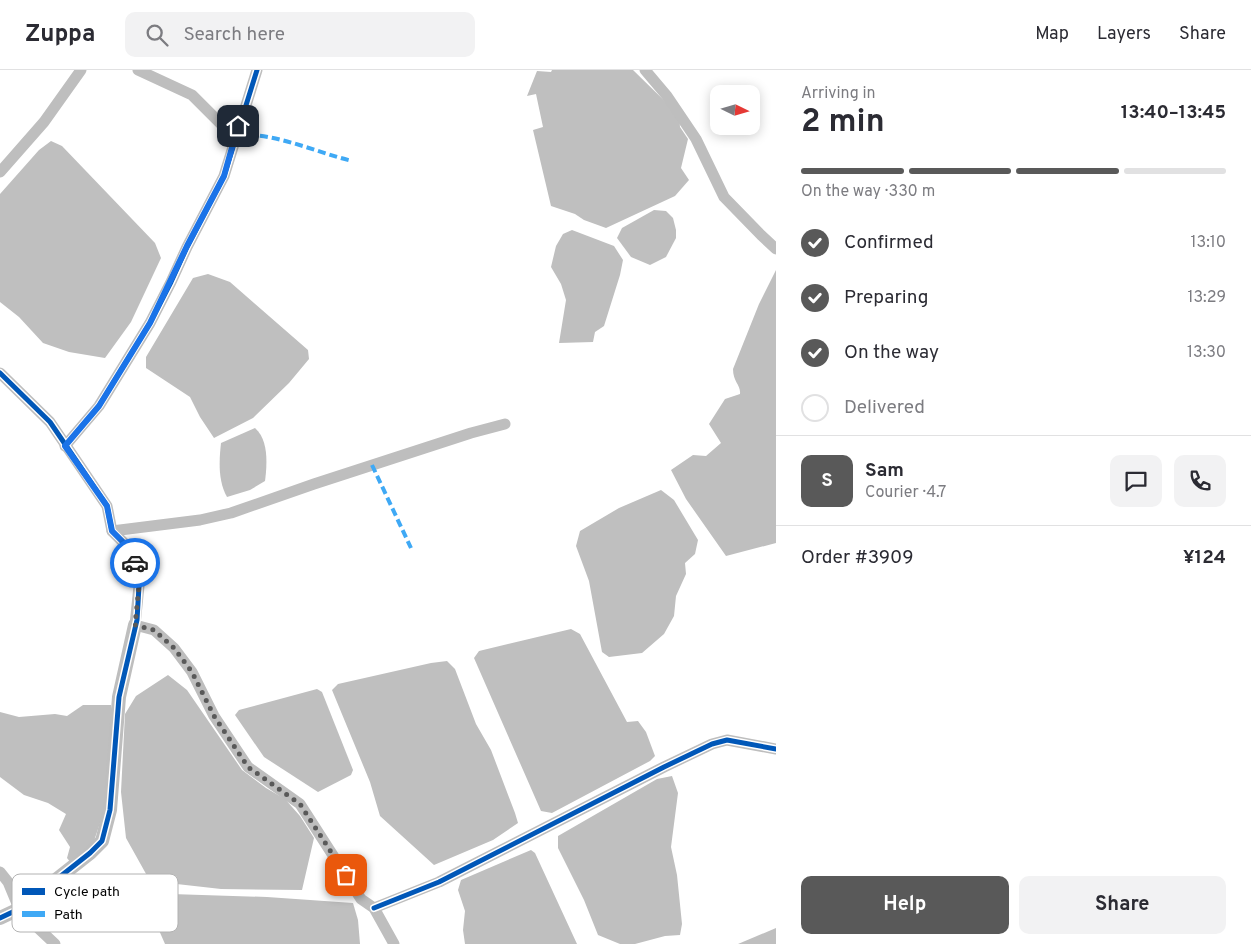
<!DOCTYPE html>
<meta charset="utf-8">
<style>
body{margin:0;font-family:Overpass,sans-serif;background:#f2f2f3;color:#2b2b33;height:100vh;display:flex;flex-direction:column;font-size:19px;white-space:nowrap}
*{box-sizing:border-box;margin:0}
p{font-size:16px;color:#7c7c81}
.icon{flex:none;width:28px;height:28px;fill:none;stroke:currentColor;stroke-width:2;stroke-linecap:round;stroke-linejoin:round}
.map{position:relative;flex:1;overflow:hidden}
.drawer{display:flex;flex-direction:column;background:#fff;width:475px}
.drawer>*{flex:none}
.needle{width:32px;rotate:95deg}
.fabs{position:absolute;left:710px;top:15px;display:grid;gap:10px}
.fabs a{display:grid;place-items:center;width:50px;height:50px;border-radius:10px;background:#fff;box-shadow:0 2px 12px #0003;font-size:25px}
.pin{position:absolute;display:grid;place-items:center;width:42px;height:42px;color:#fff;margin:-21px;border-radius:10px;box-shadow:0 2px 8px #0006}
.courier{position:absolute;display:grid;place-items:center;width:50px;height:50px;margin:-25px;border:4px solid #1a73e8;border-radius:50%;background:#fff;color:#222;box-shadow:0 1px 6px #0007}
.overview em{font-style:normal;font-weight:700}
.overview div{display:flex;flex-direction:column-reverse}
.overview{display:flex;align-items:center;justify-content:space-between;height:85px;padding:0 25px}
h1{font-size:32px;font-weight:700;line-height:38px}
.bar{display:grid;grid-template-columns:repeat(4,1fr);gap:8px 5px;align-content:center;height:60px;padding:0 25px}
.bar i{height:6px;border-radius:4px;background:#e1e1e2}
.bar .current{background:#595959}
.bar p{grid-column:span 4}
.line{display:flex;align-items:center;gap:12px;padding:0 25px;border-top:1px solid #e1e1e2}
.line div{flex:1}
.round{display:grid;place-items:center;flex:none;width:52px;height:52px;border-radius:10px;background:#f2f2f3}
ol{padding:0 25px;list-style:none}
li{display:flex;align-items:center;gap:15px;height:55px}
li p{margin-inline-start:auto}
li .icon{padding:5px;border-radius:50%;background:#595959;color:#fff;stroke-width:4}
li:last-child{color:#7c7c81}
li i{width:28px;height:28px;border:2px solid #e1e1e2;border-radius:50%}
.primary-button{display:flex;gap:10px;margin-top:auto;padding:10px 25px}
.primary-button a{flex:1;height:58px;border-radius:10px;background:#595959;color:#fff;font-size:20px;font-weight:700;line-height:58px;text-align:center}
.primary-button a+a{background:#f2f2f3;color:#2b2b33}
header{display:flex;align-items:center;gap:30px;box-sizing:border-box;height:70px;padding:0 25px;background:#fff;border-bottom:1px solid #e1e1e2}
header strong{font-size:24px}
nav{display:flex;gap:28px;margin-inline-start:auto;font-size:18px}
.search{width:350px;height:45px;background:#f2f2f3;display:flex;align-items:center;gap:12px;box-sizing:border-box;padding:0 18px;border-radius:10px;color:#7c7c81;font-size:19px}
main{display:flex;flex:1;min-height:0}
.map>svg:first-child{display:block}
.water{fill:#bfbfbf}
.lines{fill:none;stroke-linecap:round;stroke-linejoin:round}
.minor{stroke:#bebebe;stroke-width:11}
.tertiary{stroke:#bebebe;stroke-width:14}
.quiet{stroke:#3fa9f5;stroke-width:4;stroke-dasharray:8 4;stroke-linecap:butt}
.cycleway-casing{stroke:#fff;stroke-width:8}
.cycleway{stroke:#0057b8;stroke-width:5}
.done{stroke:#595959;stroke-width:5;stroke-dasharray:0 9}
.route{stroke:#1a73e8;stroke-width:6}
.key{fill:#fff;stroke:#b2b2b2;stroke-width:1}
.key-label{font-size:14px;fill:#000}
</style>
<header>
<strong>Zuppa</strong>
<div class="search"><svg class="icon" aria-label="search" viewBox="0 0 24 24"><circle cx="10" cy="10" r="6"/><path d="M15 15l6 6"/></svg>Search here</div>
<nav><a>Map</a><a>Layers</a><a>Share</a></nav>
</header>
<main>
<div class="map">
<svg width="776" height="874" viewBox="0 0 776 874">
<rect width="100%" height="100%" fill="#fff"/>
<!-- water -->
<g class="water">
<polygon points="552,0 633,0 679,45 680,57 688,69 681,98 689,110 675,126 606,158 584,150 575,144 551,136 533,60 543,57 536,24 527,26 537,1 551,2"/>
<polygon points="51,71 62,76 155,173 161,188 131,252 105,288 69,282 43,273 19,247 0,232 0,124 39,80"/>
<polygon points="654,140 666,141 673,148 676,160 676,168 666,187 650,195 631,187 617,168 622,158"/>
<polygon points="572,160 614,176 623,190 620,205 604,256 595,262 593,272 559,273 566,230 561,214 551,197 556,176 563,164"/>
<path d="M776,200v273l-50,13 -40,-57 -15,-29 22,-15 13,1 15,-13 -12,-19 16,-25 15,-5c1,-9 -7,-12 -7,-25l26,-65z"/>
<polygon points="208,204 230,212 308,280 309,289 289,313 253,348 214,368 200,347 190,327 146,298 146,287 193,208"/>
<path d="M255,358c14,12 12,37 10,53l-15,9 -23,7c-9,-16 -8,-36 -6,-54z"/>
<polygon points="661,420 674,430 698,470 695,484 685,493 686,504 676,526 674,546 664,564 642,583 609,587 602,582 589,511 576,476 580,461 619,438"/>
<polygon points="571,559 580,564 627,652 638,651 646,662 655,686 650,691 552,743 541,741 474,588 479,581"/>
<polygon points="447,591 455,599 476,654 491,680 515,743 518,753 493,770 434,795 380,746 370,712 332,620 338,614 431,593"/>
<polygon points="168,605 187,620 242,700 266,718 285,729 300,746 314,768 302,820 221,819 150,811 126,768 121,722 125,644 136,626"/>
<polygon points="317,619 322,622 353,700 351,705 318,722 264,687 235,645 239,640"/>
<polygon points="83,635 111,635 112,648 104,741 94,771 71,793 67,788 70,777 59,760 66,744 48,733 24,725 0,707 0,642 19,647 55,644 67,646"/>
<polygon points="672,706 678,723 671,777 677,805 682,854 680,865 665,866 635,874 620,874 598,865 584,830 558,778 558,766 657,709"/>
<polygon points="531,780 535,783 577,874 465,874 463,860 465,841 458,820 461,810"/>
<polygon points="171,824 267,827 353,833 358,850 360,874 165,874 158,858 160,830"/>
<polygon points="776,858 776,874 738,874"/>
</g>
<g class="lines">
<!-- minor -->
<g class="minor">
<polyline points="138,0 192,25 227,60 236,65"/>
<polyline points="645,0 667,26 696,69 724,127 761,165 776,179"/>
<polyline points="0,102 44,52 81,0"/>
<polyline points="0,303 50,352 107,436 112,461 133,482 139,516 135,555 154,560 174,578 192,602 214,646 248,697 300,734 361,829 374,838 394,874"/>
<polyline points="65,376 99,336 150,253 171,212 187,177 224,106 257,0"/>
<polyline points="112,461 200,450 231,443 314,414 471,363 505,354"/>
<polyline points="0,802 8,812 20,841 55,874"/>
<polyline points="374,838 439,812 664,697 712,674 727,670 776,679"/>
</g>
<!-- tertiary -->
<polyline class="tertiary" points="0,848 19,839 90,783 102,771 110,740 119,627 135,555"/>
<!-- quiet -->
<g class="quiet">
<path d="M236,65c38,-3 79,17 116,26"/>
<polyline points="372,395 411,478"/>
</g>
<defs>
<g id="cycleway">
<polyline points="0,303 50,352 107,436 112,461 133,482 139,516 137,550 119,627 110,740 102,771 90,783 19,839 0,848"/>
<polyline points="65,376 99,336 150,253 171,212 187,177 224,106 257,0"/>
<polyline points="374,838 439,812 664,697 712,674 727,670 776,679"/>
</g>
</defs>
<!-- cycleway casing -->
<use href="#cycleway" class="cycleway-casing"/>
<!-- cycleway -->
<use href="#cycleway" class="cycleway"/>
</g>
<g class="lines">
<!-- done -->
<polyline class="done" points="135,493 139,516 135,555 154,560 174,578 192,602 214,646 248,697 300,734 346,805"/>
<!-- route -->
<polyline class="route" points="135,493 133,482 112,461 107,436 65,376 99,336 150,253 187,176 224,106 238,56"/>
</g>
<!-- legend -->
<rect x="12" y="804" width="166" height="58" rx="8" class="key"/>
<rect x="22" y="818" width="23" height="7" fill="#0057b8"/>
<rect x="22" y="841" width="23" height="6" fill="#3fa9f5"/>
<g class="key-label">
<text x="54" y="826">Cycle path</text>
<text x="54" y="849">Path</text>
</g>
</svg>
<div class="fabs">
<a><svg class="needle" viewBox="-14 -14 28 28"><path d="M0-13l5 13h-10z" fill="#e53935"/><path d="M0 13l5-13h-10z" fill="#7c7c81"/></svg></a>
</div>
<div class="pin" style="left:346px;top:805px;background:#ea580c"><svg class="icon" aria-label="bag" viewBox="0 0 24 24"><path d="M5 8h14l-1 12H6zM9 8a3 3 0 0 1 6 0"/></svg></div>
<div class="pin" style="left:238px;top:56px;background:#1f2937"><svg class="icon" aria-label="home" viewBox="0 0 24 24"><path d="M3 11l9-7 9 7M6 9v11h12V9"/></svg></div>
<div class="courier" style="left:135px;top:493px"><svg class="icon" aria-label="car" viewBox="0 0 24 24"><path d="M5 17H2v-5l4-1 3-4h7l3 4 3 1v5h-3M9 17h6M6 11h13"/><circle cx="7" cy="17" r="2"/><circle cx="17" cy="17" r="2"/></svg></div>
</div>
<section class="drawer">
<div class="overview"><div><h1>2 min</h1><p>Arriving in</p></div><em>13:40–13:45</em></div>
<div class="bar"><i class="current"></i><i class="current"></i><i class="current"></i><i></i><p>On the way · 330 m</p></div>
<ol>
<li><svg class="icon" aria-label="check" viewBox="0 0 24 24"><path d="M5 12l5 5 9-10"/></svg>Confirmed<p>13:10</p></li>
<li><svg class="icon" aria-label="check" viewBox="0 0 24 24"><path d="M5 12l5 5 9-10"/></svg>Preparing<p>13:29</p></li>
<li><svg class="icon" aria-label="check" viewBox="0 0 24 24"><path d="M5 12l5 5 9-10"/></svg>On the way<p>13:30</p></li>
<li><i></i>Delivered</li>
</ol>
<div class="line" style="height:90px"><b class="round" style="background:#595959;color:#fff">S</b><div><b>Sam</b><p>Courier · 4.7</p></div><a class="round"><svg class="icon" aria-label="chat" viewBox="0 0 24 24"><path d="M4 5h16v11H9l-5 4z"/></svg></a><a class="round"><svg class="icon" aria-label="phone" viewBox="0 0 24 24"><path d="M5 4h4l2 5-3 2q2 4 5 5l2-3 5 2v4C11 20 4 13 5 4z"/></svg></a></div>
<div class="line" style="height:65px"><div>Order #3909</div><b>¥124</b></div>
<div class="primary-button"><a>Help</a><a>Share</a></div>
</section>
</main>
